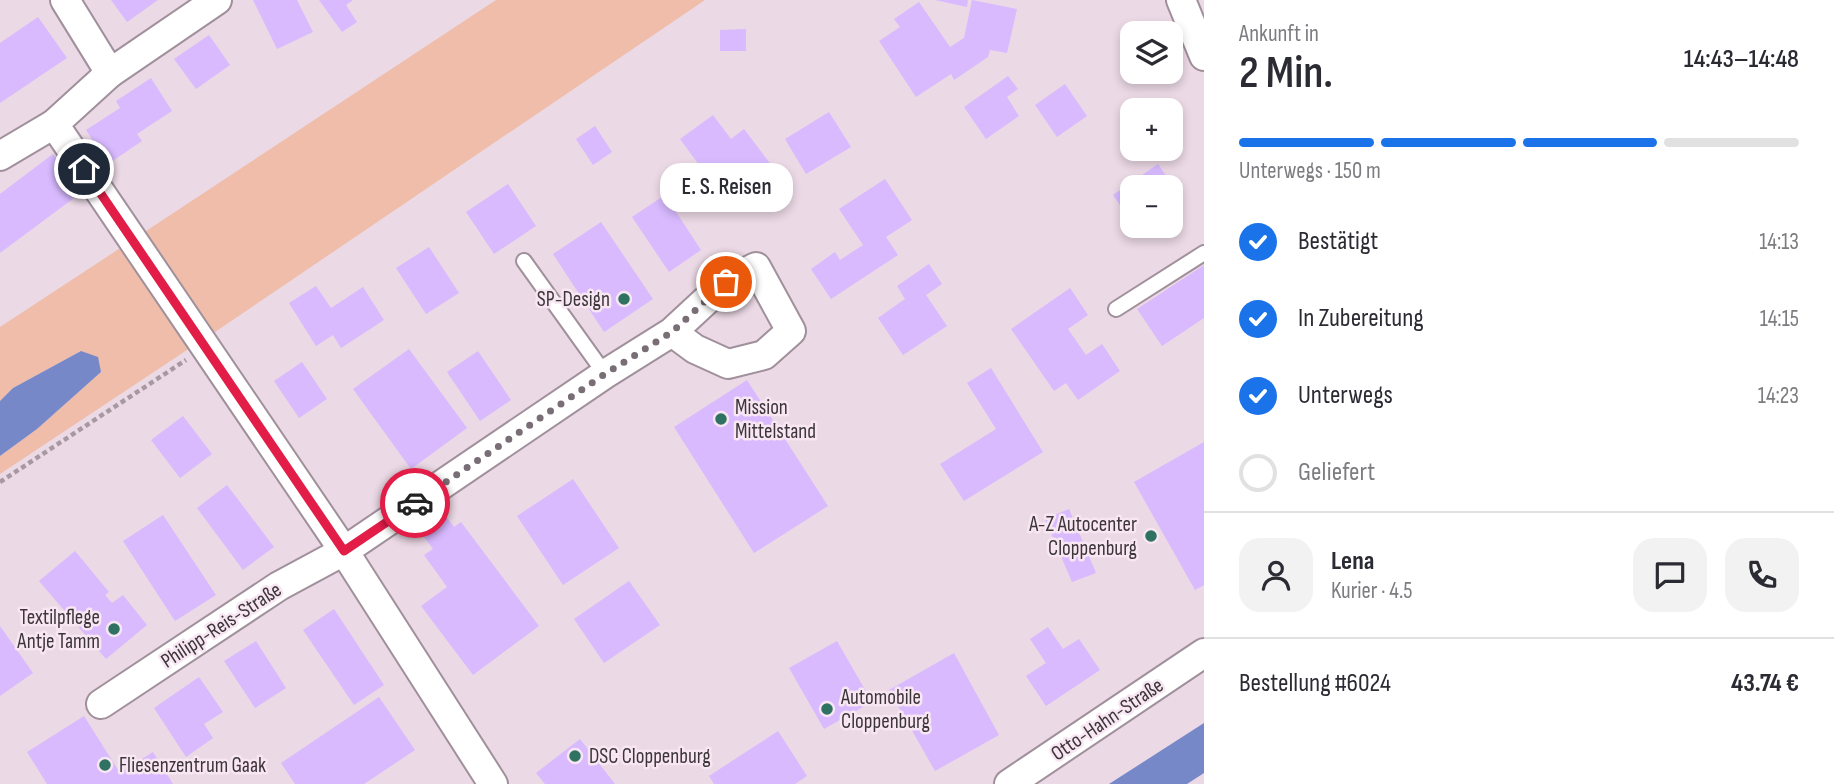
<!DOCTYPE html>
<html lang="de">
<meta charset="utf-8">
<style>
body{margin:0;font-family:"Sofia Sans Condensed",sans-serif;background:#f2f2f3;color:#2b2b33;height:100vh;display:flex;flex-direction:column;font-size:26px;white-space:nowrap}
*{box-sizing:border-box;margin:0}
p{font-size:23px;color:#7c7c81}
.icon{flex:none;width:38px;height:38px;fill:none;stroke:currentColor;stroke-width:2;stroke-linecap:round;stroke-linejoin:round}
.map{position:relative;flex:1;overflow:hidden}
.drawer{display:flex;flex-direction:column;background:#fff;width:630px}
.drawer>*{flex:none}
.controls{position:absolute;left:1120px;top:21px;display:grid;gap:14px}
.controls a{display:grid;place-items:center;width:63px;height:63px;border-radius:14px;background:#fff;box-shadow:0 4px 10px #0003;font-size:35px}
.pin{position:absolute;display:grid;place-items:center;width:60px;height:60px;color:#fff;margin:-30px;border:4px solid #fff;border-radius:50%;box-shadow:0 2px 7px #0007}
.courier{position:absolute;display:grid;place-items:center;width:70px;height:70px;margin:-35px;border:5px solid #e11d48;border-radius:50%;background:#fff;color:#222;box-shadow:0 2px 9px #0007}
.bubble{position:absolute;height:49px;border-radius:21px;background:#fff;box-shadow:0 4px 10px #0003;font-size:23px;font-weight:600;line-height:49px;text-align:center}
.overview em{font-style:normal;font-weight:600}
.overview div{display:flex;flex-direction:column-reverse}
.overview{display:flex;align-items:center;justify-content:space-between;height:119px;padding:0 35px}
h1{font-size:46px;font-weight:600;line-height:52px}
.bar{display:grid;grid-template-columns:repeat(4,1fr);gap:10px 7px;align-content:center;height:84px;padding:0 35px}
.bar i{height:9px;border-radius:5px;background:#e1e1e2}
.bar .selected{background:#1a73e8}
.bar p{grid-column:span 4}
.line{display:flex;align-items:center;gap:18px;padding:0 35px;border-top:2px solid #e1e1e2}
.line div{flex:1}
.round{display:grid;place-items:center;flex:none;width:74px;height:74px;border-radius:21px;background:#f2f2f3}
ol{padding:0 35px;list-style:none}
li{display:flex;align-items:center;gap:21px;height:77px}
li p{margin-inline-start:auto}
li .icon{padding:7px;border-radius:50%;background:#1a73e8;color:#fff;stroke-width:4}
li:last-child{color:#7c7c81}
li i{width:38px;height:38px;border:4px solid #e1e1e2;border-radius:50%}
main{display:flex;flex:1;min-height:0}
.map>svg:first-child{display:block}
.green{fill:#efbda9}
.water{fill:#7788c9}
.building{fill:#d9baff}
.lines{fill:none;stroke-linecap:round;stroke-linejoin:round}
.service-casing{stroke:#a0909b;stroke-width:18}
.minor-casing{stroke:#a0909b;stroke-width:32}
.path{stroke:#a799a2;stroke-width:4.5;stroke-dasharray:5 3.5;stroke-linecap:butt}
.service{stroke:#fff;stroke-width:14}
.minor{stroke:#fff;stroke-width:28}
.done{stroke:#796e76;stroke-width:7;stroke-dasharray:0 12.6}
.route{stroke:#e11d48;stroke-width:9}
.poi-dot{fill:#307262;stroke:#f8e6f2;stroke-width:2.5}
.labels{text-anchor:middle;stroke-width:5;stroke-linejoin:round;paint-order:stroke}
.poi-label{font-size:21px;fill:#3c353a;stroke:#f8e6f2;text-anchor:start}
.street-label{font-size:21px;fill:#3c353a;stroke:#f8e6f2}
</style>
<main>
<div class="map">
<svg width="1204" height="784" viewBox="0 0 1204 784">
<rect width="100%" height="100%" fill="#ebd9e5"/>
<!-- green -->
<g class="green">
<polygon points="496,0 705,0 209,336 140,235"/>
<polygon points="125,245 193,346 0,474 0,456 37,429 101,372 81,351 13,388 0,401 0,327"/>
</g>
<!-- water -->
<g class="water">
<polygon points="81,351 98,357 101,372 37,429 0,456 0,401 13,388"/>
<polygon points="1204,723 1204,773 1187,784 1109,784"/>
</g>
<!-- building -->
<g class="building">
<polygon points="111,0 158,0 127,22"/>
<polygon points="253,0 297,0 313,32 277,49"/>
<polygon points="319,0 353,0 346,5 357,22 342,32"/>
<polygon points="935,0 968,0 967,7"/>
<polygon points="972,0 1017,9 1007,53 990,50 988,57 954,80 951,74 916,97 879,41 900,27 894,19 919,2 950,47 964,38"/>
<polygon points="38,17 67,58 0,103 0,43"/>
<polygon points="746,29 746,51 720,51 720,30"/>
<polygon points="209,35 230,65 196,89 174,59"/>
<polygon points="1008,76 1018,89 1007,97 1019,116 986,139 964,107"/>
<polygon points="151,78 172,111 137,134 142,141 108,164 86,130 120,108 116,101"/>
<polygon points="1065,84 1087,116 1057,137 1035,105"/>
<polygon points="829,112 851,147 806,174 785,139"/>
<polygon points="713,115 731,139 744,129 782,179 752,201 730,171 713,184 680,139"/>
<polygon points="595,126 612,152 593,165 576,139"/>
<polygon points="53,154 82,192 0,253 0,194"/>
<polygon points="1158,164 1181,198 1171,206 1171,187 1132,187 1132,223 1113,195"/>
<polygon points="885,179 912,220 886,237 898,255 831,299 811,269 835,252 840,260 863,245 839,209"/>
<polygon points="508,184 536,226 494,254 466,212"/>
<polygon points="665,195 701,250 669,272 632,217"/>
<polygon points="601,222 653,299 604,332 553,254"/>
<polygon points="429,247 459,293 426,314 396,268"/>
<polygon points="929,264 942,284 926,295 947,326 903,355 878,318 905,299 897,286"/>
<polygon points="1204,265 1204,318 1162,346 1137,309"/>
<polygon points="316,286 331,308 363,287 384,320 341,348 333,335 316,346 289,303"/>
<polygon points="1070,288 1088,315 1068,329 1086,355 1102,344 1120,371 1078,400 1066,383 1054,391 1011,329"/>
<polygon points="409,349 467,428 411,469 353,389"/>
<polygon points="478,351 511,400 480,421 447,372"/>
<polygon points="302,362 327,399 299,418 274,381"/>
<polygon points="991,368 1043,452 964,501 940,464 996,429 967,383"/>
<polygon points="747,380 828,506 754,553 674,427"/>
<polygon points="183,416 212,454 180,478 151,440"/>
<polygon points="1204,442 1204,585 1195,590 1134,482"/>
<polygon points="573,479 619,548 563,585 517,516"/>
<polygon points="227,485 274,547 243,570 197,508"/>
<polygon points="1069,509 1096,573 1072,582 1045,519"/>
<polygon points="163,515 216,595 175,621 123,541"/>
<polygon points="445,515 454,527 461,522 539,626 473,675 421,606 447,587 424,555 433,549 421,533"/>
<polygon points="75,551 109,592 105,595 112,603 123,595 147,625 106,659 39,581"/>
<polygon points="629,581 660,625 604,663 574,619"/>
<polygon points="334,609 384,685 354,705 303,630"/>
<polygon points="0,626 33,673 0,696"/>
<polygon points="1048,627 1063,649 1079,639 1100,670 1046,706 1026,676 1046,663 1030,639"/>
<polygon points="256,641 286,688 255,708 224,661"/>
<polygon points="837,641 872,702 824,729 789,668"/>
<polygon points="954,653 999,735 935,771 889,690"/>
<polygon points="199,677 223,712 204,724 213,738 186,757 154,708"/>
<polygon points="379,697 415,750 364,784 295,784 281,763"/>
<polygon points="84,716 120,773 153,752 173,784 47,784 27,752"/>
<polygon points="778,731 807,776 795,784 714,784 709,776"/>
<polygon points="580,739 615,784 545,784 536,773"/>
</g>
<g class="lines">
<defs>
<g id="service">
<polyline points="524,261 605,374"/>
<polyline points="1116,309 1204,253"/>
</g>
<g id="minor">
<polyline points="65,0 110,73 54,124 344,551 493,784"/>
<polyline points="1181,0 1204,56"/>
<polyline points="110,73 217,0"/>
<polyline points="0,156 54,124"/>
<polyline points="101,704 279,586 344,551 605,374 672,332 695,349 728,364 764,355 791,331 756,267 726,282 672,332"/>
<polyline points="1009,784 1204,653"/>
</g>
</defs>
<!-- service casing -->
<use href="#service" class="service-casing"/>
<!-- minor casing -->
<use href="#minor" class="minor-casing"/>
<!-- path -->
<polyline class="path" points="0,482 186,360"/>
<!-- service -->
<use href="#service" class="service"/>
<!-- minor -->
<use href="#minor" class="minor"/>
</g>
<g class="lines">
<!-- done -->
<polyline class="done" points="415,503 605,374 672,332 726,282"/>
<!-- route -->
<polyline class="route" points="84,169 344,551 415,503"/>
</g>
<!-- markers -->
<g class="poi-dot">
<circle cx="624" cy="299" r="7"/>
<circle cx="721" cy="419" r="7"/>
<circle cx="1151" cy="536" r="7"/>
<circle cx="114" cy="629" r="7"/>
<circle cx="827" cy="709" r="7"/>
<circle cx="575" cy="756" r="7"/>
<circle cx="105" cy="765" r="7"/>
</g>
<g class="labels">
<!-- poi labels -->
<g class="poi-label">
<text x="610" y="306" text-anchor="end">SP-Design</text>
<text x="735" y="414">Mission<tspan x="735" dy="24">Mittelstand</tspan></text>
<text x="1137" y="531" text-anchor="end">A-Z Autocenter<tspan x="1137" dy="24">Cloppenburg</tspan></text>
<text x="100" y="624" text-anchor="end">Textilpflege<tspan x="100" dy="24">Antje Tamm</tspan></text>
<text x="841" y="704">Automobile<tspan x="841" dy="24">Cloppenburg</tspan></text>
<text x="589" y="763">DSC Cloppenburg</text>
<text x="119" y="772">Fliesenzentrum Gaak</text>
</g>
<!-- street labels -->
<g class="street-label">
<text transform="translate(221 625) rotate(-33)" y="7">Philipp-Reis-Straße</text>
<text transform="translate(1107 719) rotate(-34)" y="7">Otto-Hahn-Straße</text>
</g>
</g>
</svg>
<div class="controls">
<a><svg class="icon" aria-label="layers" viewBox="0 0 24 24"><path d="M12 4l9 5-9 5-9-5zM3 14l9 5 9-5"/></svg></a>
<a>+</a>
<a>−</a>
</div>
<div class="pin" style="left:726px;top:282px;background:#ea580c"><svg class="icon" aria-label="bag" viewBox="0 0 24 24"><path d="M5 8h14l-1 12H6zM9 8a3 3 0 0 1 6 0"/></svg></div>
<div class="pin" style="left:84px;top:169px;background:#1f2937"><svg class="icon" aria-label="home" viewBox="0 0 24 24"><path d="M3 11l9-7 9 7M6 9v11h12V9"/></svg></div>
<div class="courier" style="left:415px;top:503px"><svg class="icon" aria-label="car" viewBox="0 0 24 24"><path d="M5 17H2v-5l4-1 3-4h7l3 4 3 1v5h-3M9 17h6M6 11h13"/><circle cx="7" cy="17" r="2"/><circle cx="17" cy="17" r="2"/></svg></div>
<div class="bubble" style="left:660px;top:163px;width:133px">E. S. Reisen</div>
</div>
<section class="drawer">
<div class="overview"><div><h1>2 Min.</h1><p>Ankunft in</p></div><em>14:43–14:48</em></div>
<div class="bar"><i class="selected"></i><i class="selected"></i><i class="selected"></i><i></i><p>Unterwegs · 150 m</p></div>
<ol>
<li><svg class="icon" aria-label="check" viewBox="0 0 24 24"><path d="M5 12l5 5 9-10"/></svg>Bestätigt<p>14:13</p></li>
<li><svg class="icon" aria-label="check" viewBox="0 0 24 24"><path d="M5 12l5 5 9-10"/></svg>In Zubereitung<p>14:15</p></li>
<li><svg class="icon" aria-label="check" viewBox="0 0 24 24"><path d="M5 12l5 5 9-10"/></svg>Unterwegs<p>14:23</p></li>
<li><i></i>Geliefert</li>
</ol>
<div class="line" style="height:126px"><a class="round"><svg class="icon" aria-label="person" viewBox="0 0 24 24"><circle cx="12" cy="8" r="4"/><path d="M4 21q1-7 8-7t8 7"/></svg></a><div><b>Lena</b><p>Kurier · 4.5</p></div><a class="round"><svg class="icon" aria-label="chat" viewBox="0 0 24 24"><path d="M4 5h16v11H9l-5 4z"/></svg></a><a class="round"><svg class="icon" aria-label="phone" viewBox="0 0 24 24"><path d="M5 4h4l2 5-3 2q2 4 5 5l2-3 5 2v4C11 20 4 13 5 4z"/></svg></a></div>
<div class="line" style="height:91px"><div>Bestellung #6024</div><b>43.74 €</b></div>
</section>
</main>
